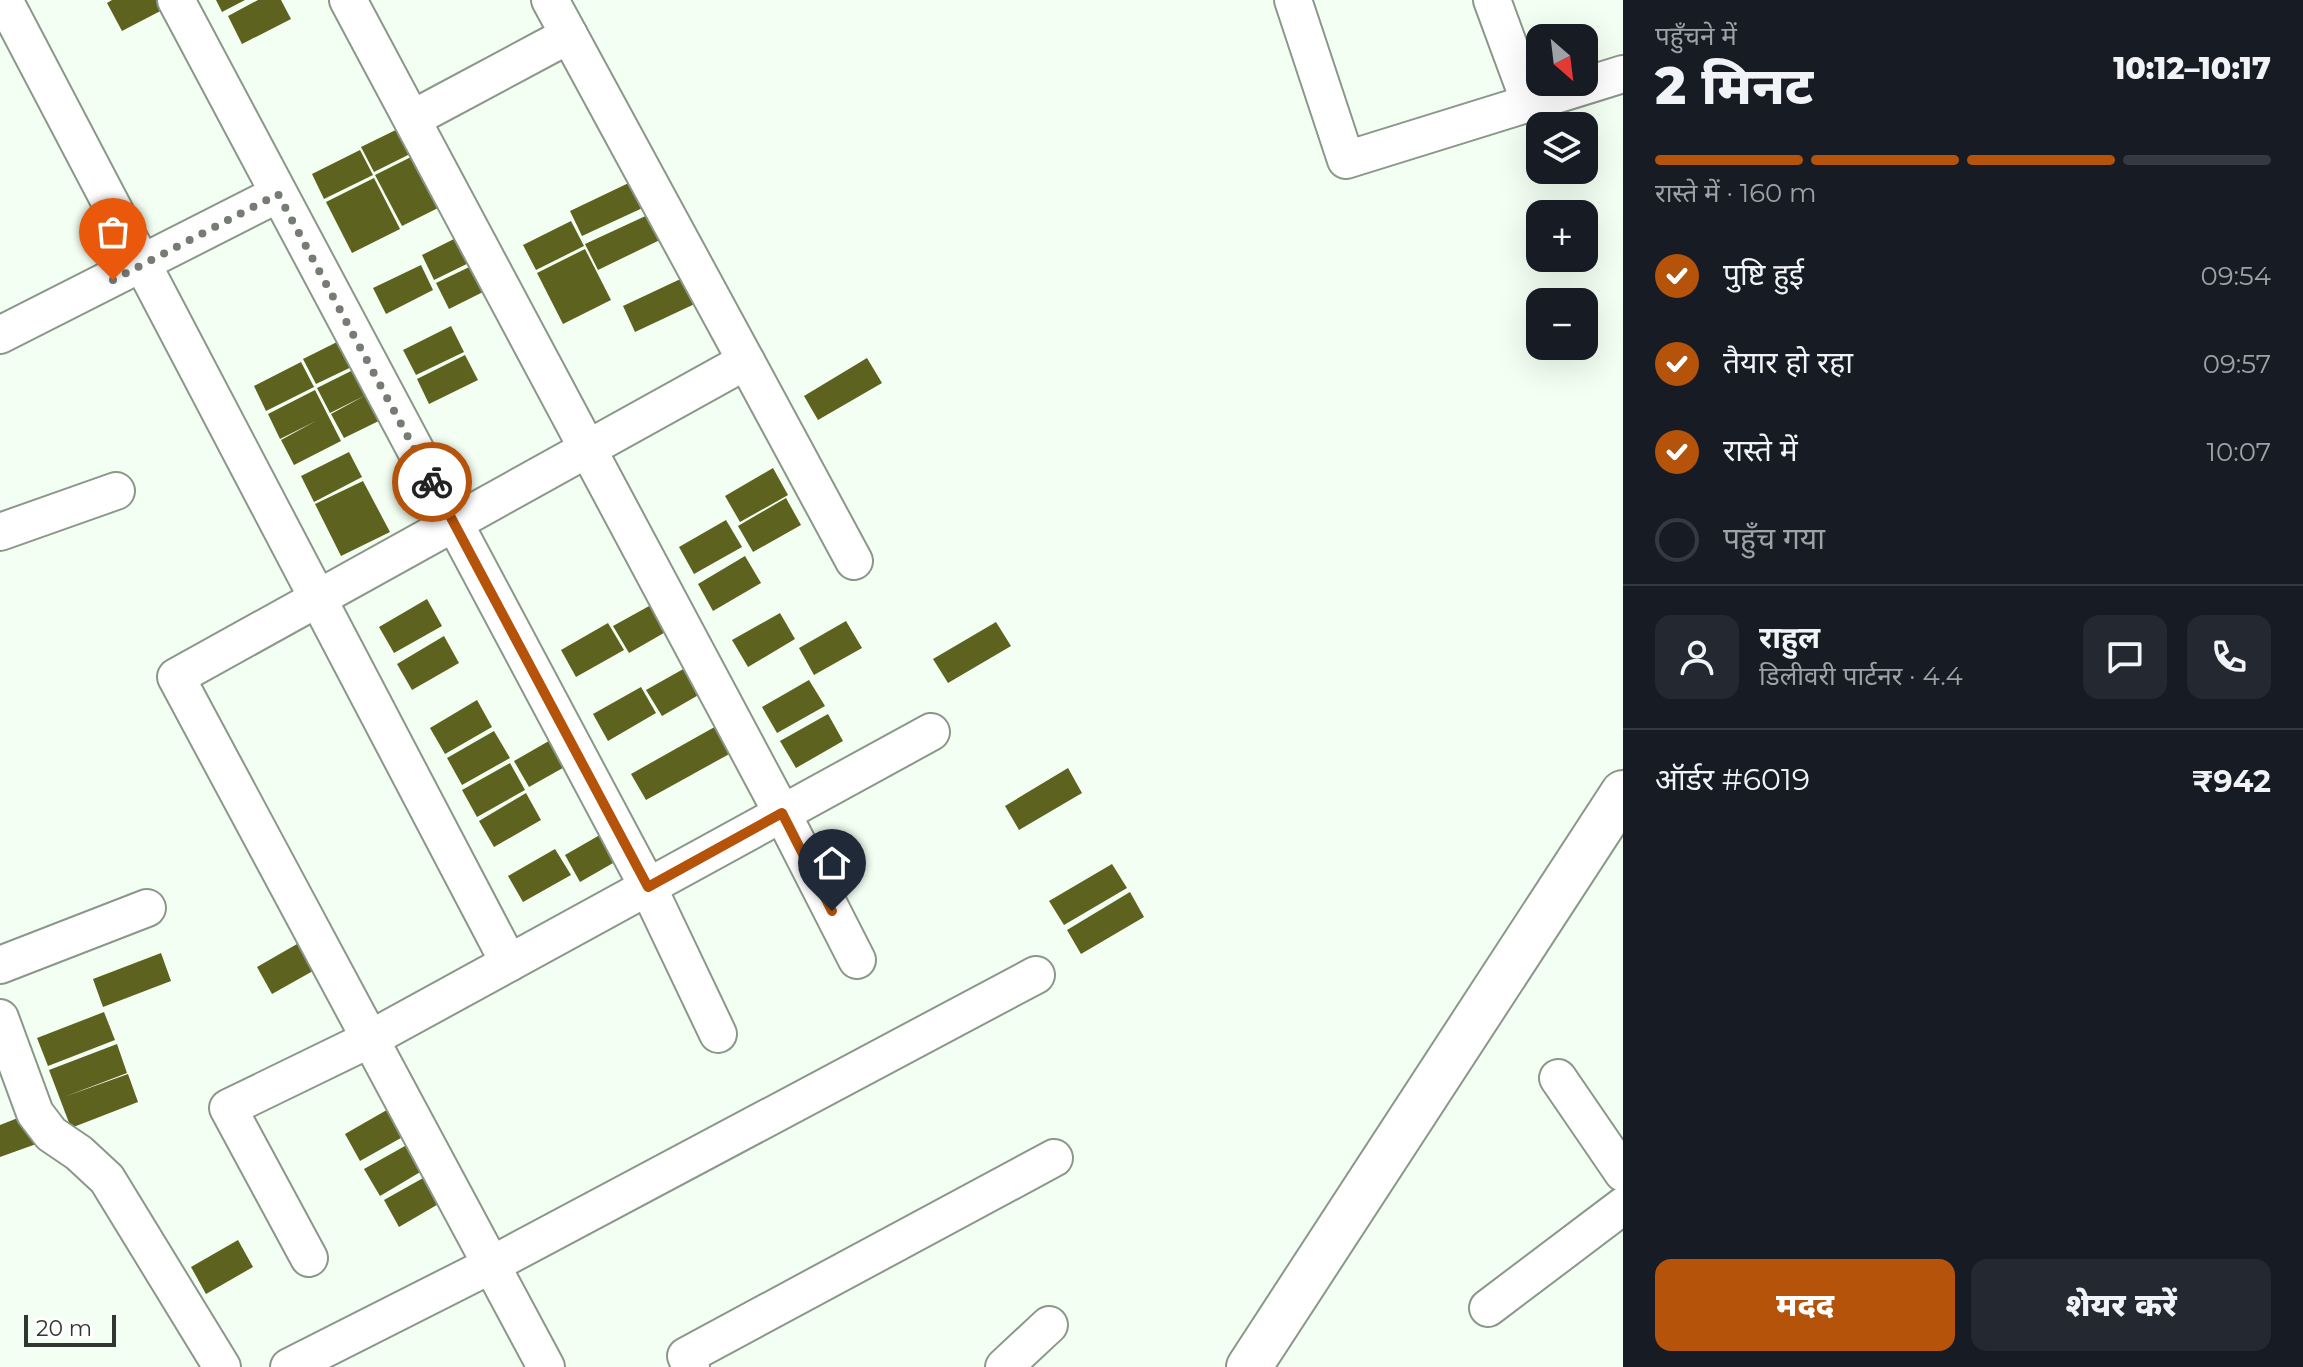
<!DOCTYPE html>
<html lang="hi">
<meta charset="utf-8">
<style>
body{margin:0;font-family:Montserrat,"Noto Sans Devanagari",sans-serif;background:#242831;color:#f1f3f6;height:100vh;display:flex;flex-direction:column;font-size:30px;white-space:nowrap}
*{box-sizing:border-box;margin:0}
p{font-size:26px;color:#9ea1a6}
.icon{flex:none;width:44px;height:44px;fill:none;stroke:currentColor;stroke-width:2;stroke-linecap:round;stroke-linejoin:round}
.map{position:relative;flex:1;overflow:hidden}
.details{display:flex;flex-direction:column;background:#171b24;width:680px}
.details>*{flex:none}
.needle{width:52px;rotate:152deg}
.buttons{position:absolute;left:1526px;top:24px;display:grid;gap:16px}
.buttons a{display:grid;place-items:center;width:72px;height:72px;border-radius:16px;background:#171b24;box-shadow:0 8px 32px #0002;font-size:40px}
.scale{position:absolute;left:24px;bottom:20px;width:92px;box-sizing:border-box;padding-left:8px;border:4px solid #313630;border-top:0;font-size:22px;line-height:28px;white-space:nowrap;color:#313630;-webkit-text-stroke:6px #fff;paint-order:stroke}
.pin{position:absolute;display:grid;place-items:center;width:68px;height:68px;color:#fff;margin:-82px -34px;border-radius:50% 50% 50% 0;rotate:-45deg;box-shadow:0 0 8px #0007}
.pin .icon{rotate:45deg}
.courier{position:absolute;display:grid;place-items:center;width:80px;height:80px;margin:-40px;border:6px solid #b45309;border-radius:50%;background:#fff;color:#222;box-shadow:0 2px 10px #0007}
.head em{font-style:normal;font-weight:800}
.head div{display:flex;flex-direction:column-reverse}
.head{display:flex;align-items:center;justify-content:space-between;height:136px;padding:0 32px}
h1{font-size:52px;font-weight:800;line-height:60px}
.bar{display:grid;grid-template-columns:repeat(4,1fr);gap:12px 8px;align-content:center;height:96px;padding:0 32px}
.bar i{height:10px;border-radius:6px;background:#363941}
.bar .current{background:#b45309}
.bar p{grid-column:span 4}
.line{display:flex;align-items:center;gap:20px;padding:0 32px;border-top:2px solid #363941}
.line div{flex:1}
.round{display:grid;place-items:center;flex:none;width:84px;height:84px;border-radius:16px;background:#242831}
ol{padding:0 32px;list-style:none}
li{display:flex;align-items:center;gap:24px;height:88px}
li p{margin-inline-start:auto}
li .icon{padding:8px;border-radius:50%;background:#b45309;color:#fff;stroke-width:4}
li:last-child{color:#9ea1a6}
li i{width:44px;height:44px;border:4px solid #363941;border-radius:50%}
.action{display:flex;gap:16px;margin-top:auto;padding:16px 32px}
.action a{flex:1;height:92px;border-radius:16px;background:#b45309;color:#fff;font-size:32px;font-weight:800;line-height:92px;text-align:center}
.action a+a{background:#242831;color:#f1f3f6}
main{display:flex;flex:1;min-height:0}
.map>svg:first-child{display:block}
.building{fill:#5e621f}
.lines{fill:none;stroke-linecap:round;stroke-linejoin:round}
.street-casing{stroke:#8a9789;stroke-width:40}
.secondary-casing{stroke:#8a9789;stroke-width:48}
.street{stroke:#fff;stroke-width:36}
.secondary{stroke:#fff;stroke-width:44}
.done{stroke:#757c74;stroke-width:8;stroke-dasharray:0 14.4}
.route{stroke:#b45309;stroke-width:10}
</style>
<main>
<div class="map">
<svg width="1623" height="1367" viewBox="0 0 1623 1367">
<rect width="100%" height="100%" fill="#f3fff2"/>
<!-- building -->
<g class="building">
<polygon points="112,0 167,0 170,6 122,31 107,3"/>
<polygon points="216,0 245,0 222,12"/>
<polygon points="258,0 281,0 291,19 242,44 228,16"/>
<polygon points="410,123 422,148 374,172 361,147"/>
<polygon points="360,150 373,175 324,199 312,174"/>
<polygon points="423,151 450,202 402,226 375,175"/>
<polygon points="374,178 400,229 352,253 326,202"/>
<polygon points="637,179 649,205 582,236 570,211"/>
<polygon points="652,213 664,238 598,270 585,244"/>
<polygon points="571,221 584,246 536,270 523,245"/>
<polygon points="470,231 483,256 434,280 422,255"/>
<polygon points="585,249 611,300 563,324 537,273"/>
<polygon points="484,260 497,285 449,309 436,283"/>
<polygon points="421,265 433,290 386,314 373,288"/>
<polygon points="689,275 701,301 635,332 623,306"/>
<polygon points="451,326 464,352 416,375 403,350"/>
<polygon points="351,335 364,361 316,384 303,359"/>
<polygon points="465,355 478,380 429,404 417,379"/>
<polygon points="867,358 882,383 818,420 804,396"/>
<polygon points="301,362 314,387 266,411 254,386"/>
<polygon points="365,364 391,415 344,438 331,414 366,395 330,413 317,388"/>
<polygon points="315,390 341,441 294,465 281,440 316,421 280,439 268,414"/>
<polygon points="349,452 362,477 314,502 301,476"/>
<polygon points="773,468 788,495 740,522 725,496"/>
<polygon points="363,481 390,532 341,556 315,504"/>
<polygon points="786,498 801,525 753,552 738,526"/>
<polygon points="726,520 742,547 694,574 679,547"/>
<polygon points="745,556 761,583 713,611 698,584"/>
<polygon points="427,599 442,626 394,653 379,627"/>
<polygon points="660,600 676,626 629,653 613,626"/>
<polygon points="780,613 795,639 748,667 732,640"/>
<polygon points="846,621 862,648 814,675 799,648"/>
<polygon points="996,622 1011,646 948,683 933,659"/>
<polygon points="608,623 624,650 576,677 561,650"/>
<polygon points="444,636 459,663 412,690 397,664"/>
<polygon points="694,663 709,689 662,716 646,690"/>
<polygon points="809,680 825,706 777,733 762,707"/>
<polygon points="641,687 656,713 608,741 593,714"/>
<polygon points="477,700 492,727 445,754 430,728"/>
<polygon points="828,714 843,741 796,768 780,741"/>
<polygon points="727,720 742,747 646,800 631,774"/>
<polygon points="494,731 510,758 462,785 447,758"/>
<polygon points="561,734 577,760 529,787 514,761"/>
<polygon points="510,763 525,790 477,817 462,790"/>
<polygon points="1068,768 1082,793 1019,830 1005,806"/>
<polygon points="526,793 541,820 494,847 479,821"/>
<polygon points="612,828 627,855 580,882 565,855"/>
<polygon points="555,849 571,875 523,902 508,876"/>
<polygon points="1112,864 1127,888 1064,925 1049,901"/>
<polygon points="1130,892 1144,917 1081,954 1067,930"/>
<polygon points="304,940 320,967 272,994 257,967"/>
<polygon points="161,953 171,981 103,1007 93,979"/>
<polygon points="104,1012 115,1040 48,1066 37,1038"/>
<polygon points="117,1044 127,1073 64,1097 128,1074 138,1102 71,1128 49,1070"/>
<polygon points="392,1107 408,1134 360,1161 345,1134"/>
<polygon points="28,1114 39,1143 0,1157 0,1125"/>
<polygon points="412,1142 427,1168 380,1196 364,1169"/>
<polygon points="432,1173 447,1199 399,1227 384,1200"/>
<polygon points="238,1240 253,1267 206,1294 191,1267"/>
</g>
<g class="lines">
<defs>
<g id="street">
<polyline points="4,0 509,963"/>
<polyline points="176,0 648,887 718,1034"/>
<polyline points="348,0 782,813 857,960"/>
<polyline points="1293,0 1346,160 1623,74"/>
<polyline points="1492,0 1530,103"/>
<polyline points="412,119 569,35"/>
<polyline points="0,335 278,194"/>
<polyline points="746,361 854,561"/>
<polyline points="0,532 116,491"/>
<polyline points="0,965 147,908"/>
<polyline points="0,1018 35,1113 51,1134 79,1153 107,1179 222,1367"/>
<polyline points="1558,1078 1623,1173"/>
<polyline points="309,1258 228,1108 370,1039 931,732"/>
<polyline points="1488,1308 1623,1206"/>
<polyline points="289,1367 491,1265 1036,975"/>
<polyline points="546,1367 176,677 746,361 550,0"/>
<polyline points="691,1367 686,1356 1054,1158"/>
<polyline points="1004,1367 1049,1325"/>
</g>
<polyline id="secondary" points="1249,1367 1623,793"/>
</defs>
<!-- street casing -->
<use href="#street" class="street-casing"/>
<!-- secondary casing -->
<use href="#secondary" class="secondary-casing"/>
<!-- street -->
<use href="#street" class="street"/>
<!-- secondary -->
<use href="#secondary" class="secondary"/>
</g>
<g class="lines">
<!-- done -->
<polyline class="done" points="113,280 278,194 432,482"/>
<!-- route -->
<polyline class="route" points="432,482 648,887 782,813 832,911"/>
</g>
</svg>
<div class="buttons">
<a><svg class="needle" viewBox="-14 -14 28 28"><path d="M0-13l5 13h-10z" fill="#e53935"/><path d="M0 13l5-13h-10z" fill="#9ea1a6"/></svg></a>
<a><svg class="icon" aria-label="layers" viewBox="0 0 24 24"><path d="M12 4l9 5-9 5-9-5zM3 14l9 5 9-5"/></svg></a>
<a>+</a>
<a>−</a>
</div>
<div class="scale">20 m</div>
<div class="pin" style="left:113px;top:280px;background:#ea580c"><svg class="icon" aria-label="bag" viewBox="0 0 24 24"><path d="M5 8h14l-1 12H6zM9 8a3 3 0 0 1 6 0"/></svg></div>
<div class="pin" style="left:832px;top:911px;background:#1f2937"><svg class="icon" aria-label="home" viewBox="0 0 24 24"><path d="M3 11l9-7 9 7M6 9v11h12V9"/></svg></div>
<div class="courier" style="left:432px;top:482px"><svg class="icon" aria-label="bike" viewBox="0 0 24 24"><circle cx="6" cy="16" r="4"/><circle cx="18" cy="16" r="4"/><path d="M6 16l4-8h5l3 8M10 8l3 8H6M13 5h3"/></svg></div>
</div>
<section class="details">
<div class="head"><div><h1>2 मिनट</h1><p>पहुँचने में</p></div><em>10:12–10:17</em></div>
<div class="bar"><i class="current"></i><i class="current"></i><i class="current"></i><i></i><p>रास्ते में · 160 m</p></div>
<ol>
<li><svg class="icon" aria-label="check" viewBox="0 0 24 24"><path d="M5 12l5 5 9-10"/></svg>पुष्टि हुई<p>09:54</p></li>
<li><svg class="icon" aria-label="check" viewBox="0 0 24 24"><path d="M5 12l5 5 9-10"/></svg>तैयार हो रहा<p>09:57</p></li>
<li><svg class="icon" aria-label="check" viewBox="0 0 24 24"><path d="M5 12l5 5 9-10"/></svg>रास्ते में<p>10:07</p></li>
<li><i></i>पहुँच गया</li>
</ol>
<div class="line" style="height:144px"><a class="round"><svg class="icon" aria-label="person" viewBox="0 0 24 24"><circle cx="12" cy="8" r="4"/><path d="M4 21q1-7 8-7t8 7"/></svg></a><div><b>राहुल</b><p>डिलीवरी पार्टनर · 4.4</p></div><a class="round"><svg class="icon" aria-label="chat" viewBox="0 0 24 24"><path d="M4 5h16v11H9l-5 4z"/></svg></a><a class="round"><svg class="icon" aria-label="phone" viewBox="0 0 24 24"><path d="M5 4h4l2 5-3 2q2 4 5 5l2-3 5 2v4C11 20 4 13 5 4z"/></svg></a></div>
<div class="line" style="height:104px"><div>ऑर्डर #6019</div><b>₹942</b></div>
<div class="action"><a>मदद</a><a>शेयर करें</a></div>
</section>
</main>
